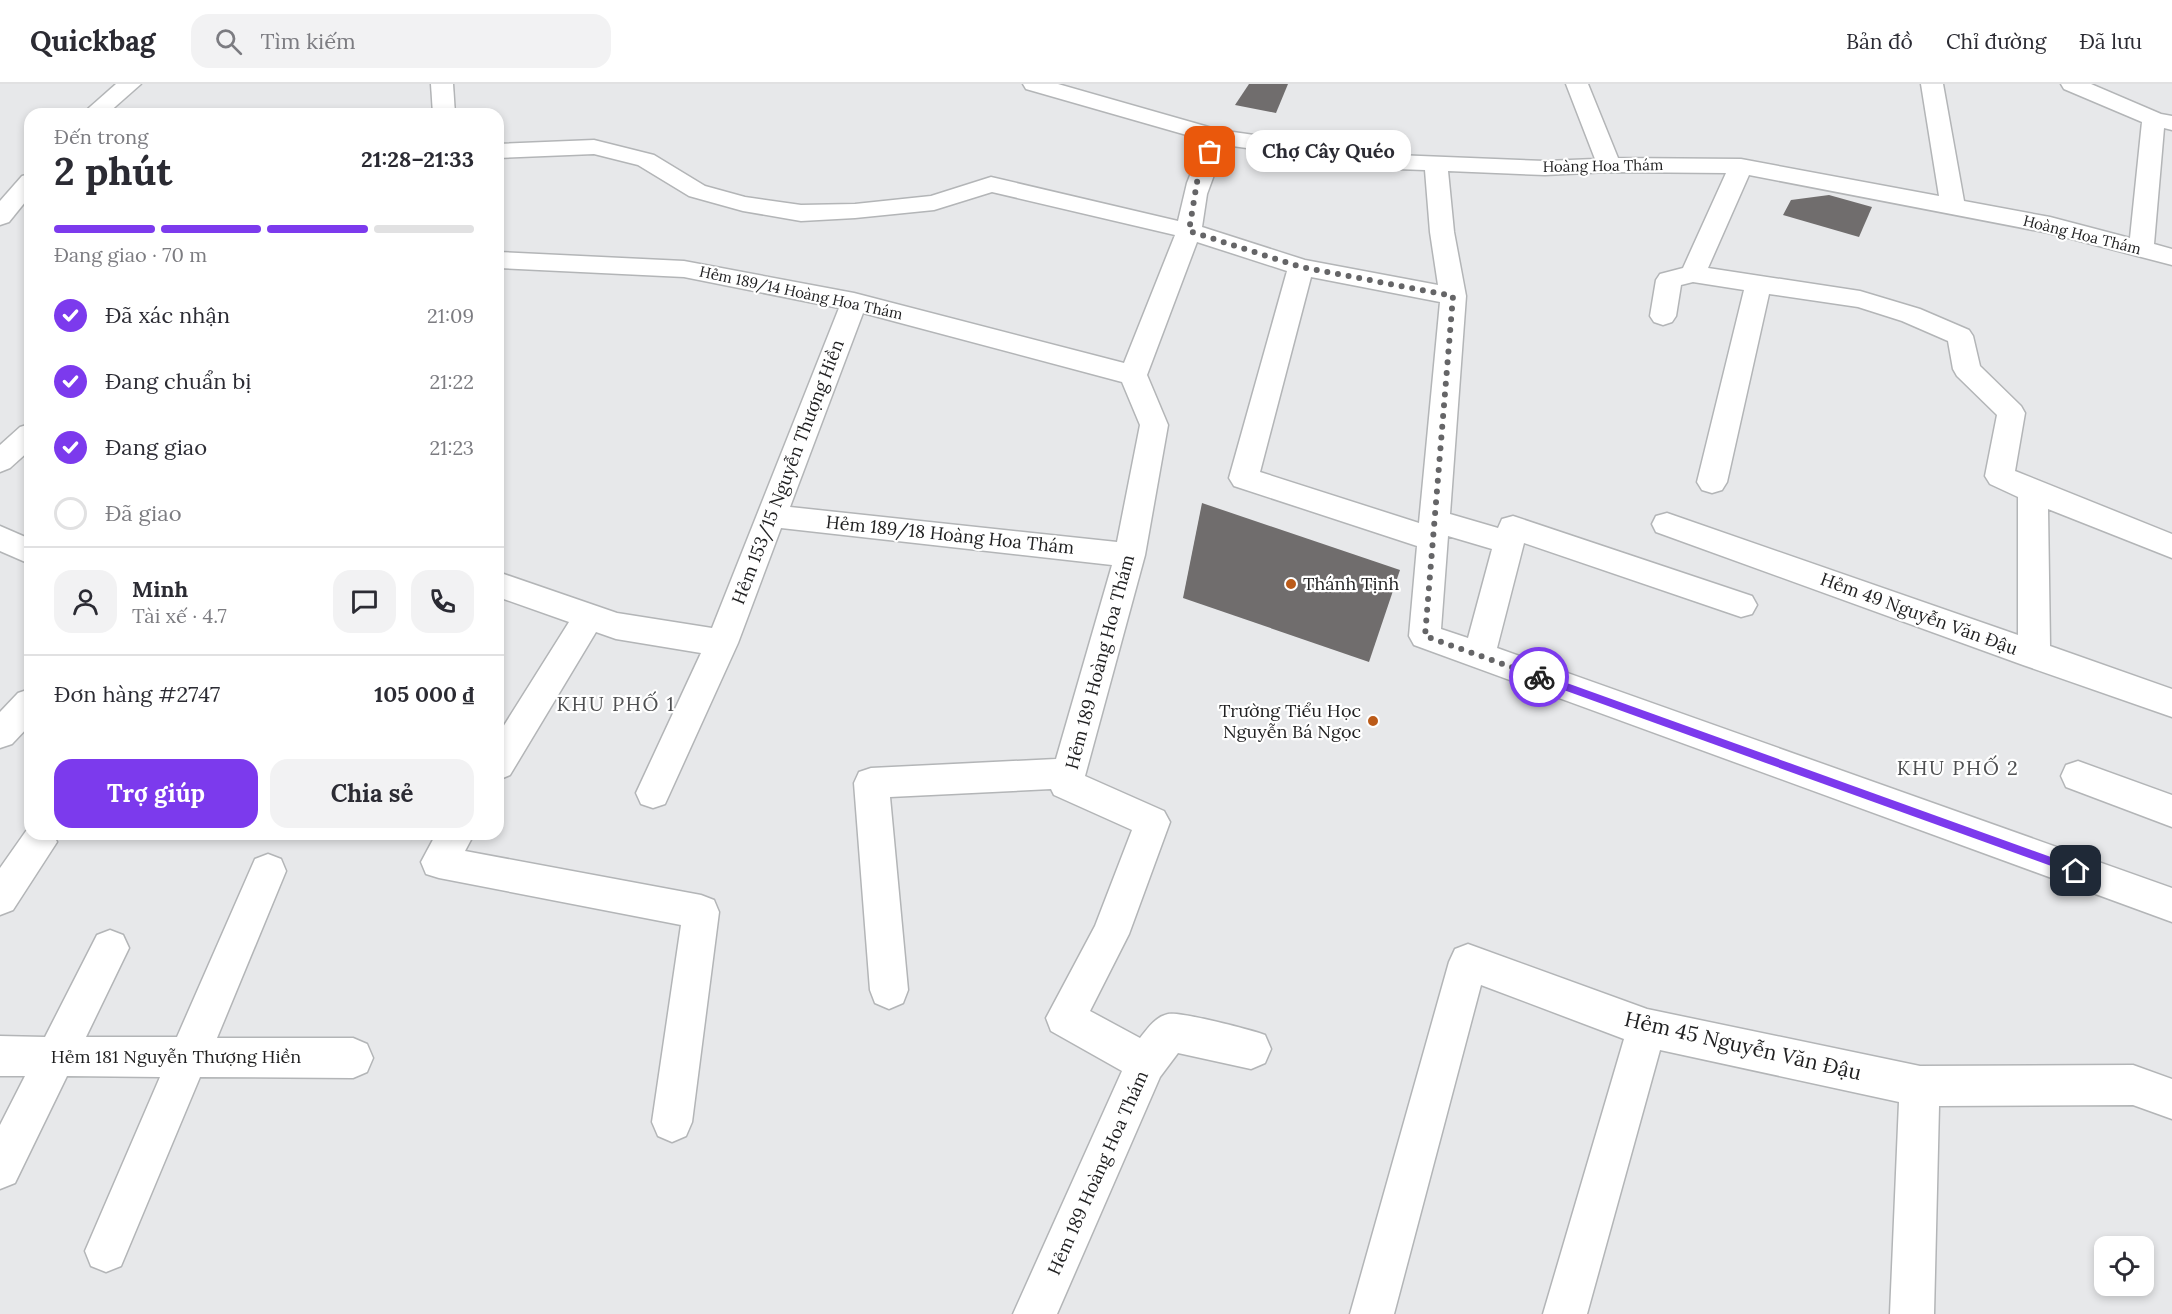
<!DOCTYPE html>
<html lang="vi">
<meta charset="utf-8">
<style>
body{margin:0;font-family:Lora,serif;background:#f2f2f3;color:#2b2b33;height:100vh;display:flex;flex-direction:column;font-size:22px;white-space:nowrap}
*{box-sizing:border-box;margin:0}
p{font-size:20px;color:#7c7c81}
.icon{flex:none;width:33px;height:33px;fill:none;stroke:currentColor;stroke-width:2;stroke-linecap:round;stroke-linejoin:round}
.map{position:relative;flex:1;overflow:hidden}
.panel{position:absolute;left:24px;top:24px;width:480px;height:732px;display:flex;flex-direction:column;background:#fff;border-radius:18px;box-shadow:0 3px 9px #0003}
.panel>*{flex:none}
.buttons{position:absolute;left:2094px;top:1152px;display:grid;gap:12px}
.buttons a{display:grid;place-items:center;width:60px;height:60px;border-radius:12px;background:#fff;box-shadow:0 3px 9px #0003;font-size:30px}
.pin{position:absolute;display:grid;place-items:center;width:51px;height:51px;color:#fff;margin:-26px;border-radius:12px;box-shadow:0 3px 9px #0006}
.courier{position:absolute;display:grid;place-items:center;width:60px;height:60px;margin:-30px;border:4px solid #7c3aed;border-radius:50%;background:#fff;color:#222;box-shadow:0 2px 8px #0007}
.bubble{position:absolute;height:42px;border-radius:18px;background:#fff;box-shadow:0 3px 9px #0003;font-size:20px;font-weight:700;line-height:42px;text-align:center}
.summary em{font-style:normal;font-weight:700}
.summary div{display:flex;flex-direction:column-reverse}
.summary{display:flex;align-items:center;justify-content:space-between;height:102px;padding:0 30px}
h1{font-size:39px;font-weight:700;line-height:45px}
.bar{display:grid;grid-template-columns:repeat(4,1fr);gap:9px 6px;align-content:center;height:72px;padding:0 30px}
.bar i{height:8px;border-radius:4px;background:#e1e1e2}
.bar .on{background:#7c3aed}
.bar p{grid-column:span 4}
.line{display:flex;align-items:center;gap:15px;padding:0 30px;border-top:2px solid #e1e1e2}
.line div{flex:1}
.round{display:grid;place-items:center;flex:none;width:63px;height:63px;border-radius:18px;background:#f2f2f3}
ol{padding:0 30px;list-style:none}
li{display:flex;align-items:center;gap:18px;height:66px}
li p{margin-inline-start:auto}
li .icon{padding:6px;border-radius:50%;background:#7c3aed;color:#fff;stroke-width:4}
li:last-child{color:#7c7c81}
li i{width:33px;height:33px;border:3px solid #e1e1e2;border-radius:50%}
.button{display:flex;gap:12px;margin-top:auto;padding:12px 30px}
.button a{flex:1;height:69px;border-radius:18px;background:#7c3aed;color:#fff;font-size:24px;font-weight:700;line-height:69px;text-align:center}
.button a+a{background:#f2f2f3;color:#2b2b33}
header{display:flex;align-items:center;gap:36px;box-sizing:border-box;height:84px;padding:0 30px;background:#fff;border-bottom:2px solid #e1e1e2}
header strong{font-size:28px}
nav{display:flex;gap:33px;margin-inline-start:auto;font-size:21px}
.search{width:420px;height:54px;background:#f2f2f3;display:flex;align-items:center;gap:15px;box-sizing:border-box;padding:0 21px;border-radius:18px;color:#7c7c81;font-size:22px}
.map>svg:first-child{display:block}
.building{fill:#706d6d}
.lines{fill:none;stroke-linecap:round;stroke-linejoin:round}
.minor-casing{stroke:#b3b5b7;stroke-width:3}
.minor{fill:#fff;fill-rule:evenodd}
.route{fill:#7c3aed}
.done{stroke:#656567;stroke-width:6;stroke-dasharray:0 10.8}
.poi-dot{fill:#bb5b19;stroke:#fff;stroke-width:2}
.labels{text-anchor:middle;stroke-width:4.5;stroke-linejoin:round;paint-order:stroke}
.far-street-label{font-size:15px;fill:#1f1f20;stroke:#fff}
.street-label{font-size:18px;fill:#1f1f20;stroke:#fff}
.poi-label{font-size:18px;fill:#1f1f20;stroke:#fff;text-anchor:start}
.neighbourhood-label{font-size:20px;letter-spacing:1.5px;fill:#4e4f51;stroke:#fff}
.near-street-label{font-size:21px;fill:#1f1f20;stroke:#fff}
</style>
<header>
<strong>Quickbag</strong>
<div class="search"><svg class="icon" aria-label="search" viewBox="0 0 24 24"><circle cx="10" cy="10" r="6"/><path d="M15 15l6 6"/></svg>Tìm kiếm</div>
<nav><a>Bản đồ</a><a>Chỉ đường</a><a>Đã lưu</a></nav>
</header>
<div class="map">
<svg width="2172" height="1230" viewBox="0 0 2172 1230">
<rect width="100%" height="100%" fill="#e7e8ea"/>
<!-- building -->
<g class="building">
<polygon points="1249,0 1288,0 1276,29 1235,21"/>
<polygon points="1829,111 1872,123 1859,153 1783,131 1791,116"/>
<polygon points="1202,419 1400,486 1369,578 1183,514"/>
</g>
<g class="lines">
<defs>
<g id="minor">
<polygon points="116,0 141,0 107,30 82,30"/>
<polygon points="431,0 453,0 455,30 433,30"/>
<path d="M1023,0h35l161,46 177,25 149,6 50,-2 -29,-75h22l30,74 123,1 198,37 -18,-112h22l21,117 86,16 80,21 12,-116 -78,-33 -3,-5h30l70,30 11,2v14l-8,-2 -10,116 18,5v16l-123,-32 -300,-58 -41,93 152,23 60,18 49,21 4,6 7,30 41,40 4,7 -10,58 157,63v24l-124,-49 2,137 122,43v28l-149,-52 -367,-133 -4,-8 4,-8 11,-3 351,122v-138l-28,-13 -5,-8 12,-61 -40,-39 -4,-7 -5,-28 -46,-20 -44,-14 -89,-13 -42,188 -5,8 -10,3 -10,-3 -5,-8 47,-192 -51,-8 -12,3 -5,31 -4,6 -9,3 -9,-3 -4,-6 6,-36 4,-6 23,-6 43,-95 -117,-1 -64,3 -97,-4 6,61 12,64 -16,218 48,14 4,-9 11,-3 239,80 5,9 -5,9 -11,3 -217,-74 -27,105 675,240v34l-758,-277 -5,-9 8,-90 -183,-60 -5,-8 58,-207 -90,-29 -50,133 21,50 -23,130 -60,221 79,35 6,11 -41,112 -39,77 50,27c8,-10 15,-21 28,-24 11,-3 84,16 97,21l6,14 -6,14 -14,6 -73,-16 -18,24 -103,237h-44l109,-243 -71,-40 -5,-13 49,-92 37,-96 -78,-35 -3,-6 -161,8 18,193 -5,13 -14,6 -14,-6 -5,-13 -16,-207 5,-11 12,-4 185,-9 56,-194 -331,-37 -43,115 -73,161 -12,4 -12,-4 -5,-11 65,-140 -85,-14 -20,-7 -86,143 -12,5v-45l71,-113 -71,-25v-25l119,41 95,15 127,-320 -155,-31 -186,-9v-16l186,9 170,32 270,70 51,-128 -183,-43 -58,18 -79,8 -54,3 -58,-10 -54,-15 -51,-31 -44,-11 -96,4v-14l96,-4 60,15 51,31 40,11 56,8 54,-1 76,-8 60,-19 187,44 9,-38 17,-43 -178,-51zM1225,61l171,24 29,1 5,62 8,53 -133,-25 -103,-33 5,-33zM1311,193l129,25 -21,221 -159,-51zM863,229l259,69 18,43 -23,117 -327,-35zM1448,452l44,13 -24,89 -27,-9z"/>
<polygon points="30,90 30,112 9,138 0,141 0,117 22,92"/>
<polygon points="30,340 30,366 10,384 0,388 0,361 20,343"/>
<polygon points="0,442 30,455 30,480 0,467"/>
<polygon points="30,605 30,641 12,660 0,664 0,628 18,609"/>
<polygon points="2078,677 2172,711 2172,743 2066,703 2061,692 2066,681"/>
<polygon points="30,745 30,750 53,750 57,758 13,826 0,831 0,784 26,747"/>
<polygon points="436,750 474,750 465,767 701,811 714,816 719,828 692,1038 686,1052 672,1058 658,1052 652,1038 681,841 439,794 426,790 421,778"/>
<polygon points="268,770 281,775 286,787 217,954 353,954 367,960 373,974 367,988 353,994 200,993 121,1182 106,1188 91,1182 85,1167 160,993 67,992 15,1099 0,1105 0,1041 25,992 0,992 0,952 45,953 97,851 110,846 123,851 129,864 86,953 177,953 255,775"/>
<polygon points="1468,860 1647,925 1920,982 2133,981 2172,995 2172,1035 2133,1021 1939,1022 1934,1230 1890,1230 1899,1018 1660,966 1587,1230 1543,1230 1624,955 1481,901 1394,1230 1350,1230 1449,878 1455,865"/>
</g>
</defs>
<!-- minor casing -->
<use href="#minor" class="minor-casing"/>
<!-- minor -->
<use href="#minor" class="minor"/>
</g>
<!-- route -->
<polygon class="route" points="1539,589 2076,782 2081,787 2076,791 1536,596 1536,590"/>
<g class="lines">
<!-- done -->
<polyline class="done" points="1210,68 1197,98 1189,147 1301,183 1453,212 1425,552 1539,593"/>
</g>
<!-- markers -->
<g class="poi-dot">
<circle cx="1291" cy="500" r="6"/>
<circle cx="1373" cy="637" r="6"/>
</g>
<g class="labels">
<!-- far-street labels -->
<g class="far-street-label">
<text transform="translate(1603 82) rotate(-1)" y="5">Hoàng Hoa Thám</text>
<text transform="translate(2082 151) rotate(14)" y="5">Hoàng Hoa Thám</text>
<text transform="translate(801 209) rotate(12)" y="5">Hẻm 189/14 Hoàng Hoa Thám</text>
</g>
<!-- street labels -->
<g class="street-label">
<text transform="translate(788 388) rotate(-69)" y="6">Hẻm 153/15 Nguyễn Thượng Hiền</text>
<text transform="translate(950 451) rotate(6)" y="6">Hẻm 189/18 Hoàng Hoa Thám</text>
<text transform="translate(1919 530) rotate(20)" y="6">Hẻm 49 Nguyễn Văn Đậu</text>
<text transform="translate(1100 578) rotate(-75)" y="6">Hẻm 189 Hoàng Hoa Thám</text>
<text x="176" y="979">Hẻm 181 Nguyễn Thượng Hiền</text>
<text transform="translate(1098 1089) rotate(-66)" y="6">Hẻm 189 Hoàng Hoa Thám</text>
</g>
<!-- poi labels -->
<g class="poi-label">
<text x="1303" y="506">Thánh Tịnh</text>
<text x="1361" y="633" text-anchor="end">Trường Tiểu Học<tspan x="1361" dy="21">Nguyễn Bá Ngọc</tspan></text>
</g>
<!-- neighbourhood labels -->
<g class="neighbourhood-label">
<text x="616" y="627">KHU PHỐ 1</text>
<text x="1958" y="691">KHU PHỐ 2</text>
</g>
<!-- near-street labels -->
<g class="near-street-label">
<text transform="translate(1743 962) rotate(13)" y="7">Hẻm 45 Nguyễn Văn Đậu</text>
</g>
</g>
</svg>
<div class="buttons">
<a><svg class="icon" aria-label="locate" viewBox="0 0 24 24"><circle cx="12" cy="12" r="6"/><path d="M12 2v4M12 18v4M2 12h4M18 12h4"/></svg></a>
</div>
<div class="pin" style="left:1210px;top:68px;background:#ea580c"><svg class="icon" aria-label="bag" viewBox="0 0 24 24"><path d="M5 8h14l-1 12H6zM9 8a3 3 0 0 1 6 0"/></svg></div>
<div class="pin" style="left:2076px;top:787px;background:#1f2937"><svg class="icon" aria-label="home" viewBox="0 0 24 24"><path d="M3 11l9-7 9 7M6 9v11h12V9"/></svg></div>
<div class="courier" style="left:1539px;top:593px"><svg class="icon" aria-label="bike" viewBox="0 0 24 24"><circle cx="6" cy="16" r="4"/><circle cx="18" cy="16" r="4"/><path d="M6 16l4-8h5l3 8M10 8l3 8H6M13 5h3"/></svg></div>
<div class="bubble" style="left:1246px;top:46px;width:165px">Chợ Cây Quéo</div>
<section class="panel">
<div class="summary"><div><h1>2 phút</h1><p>Đến trong</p></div><em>21:28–21:33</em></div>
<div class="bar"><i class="on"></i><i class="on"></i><i class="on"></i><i></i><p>Đang giao · 70 m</p></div>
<ol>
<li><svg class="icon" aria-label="check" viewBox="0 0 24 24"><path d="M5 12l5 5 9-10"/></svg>Đã xác nhận<p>21:09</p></li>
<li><svg class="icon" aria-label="check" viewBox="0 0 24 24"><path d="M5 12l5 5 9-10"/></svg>Đang chuẩn bị<p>21:22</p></li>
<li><svg class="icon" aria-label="check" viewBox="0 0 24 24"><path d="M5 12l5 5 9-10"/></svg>Đang giao<p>21:23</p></li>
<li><i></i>Đã giao</li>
</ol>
<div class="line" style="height:108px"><a class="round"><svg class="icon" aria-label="person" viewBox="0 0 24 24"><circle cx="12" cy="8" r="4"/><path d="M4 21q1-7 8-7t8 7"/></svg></a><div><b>Minh</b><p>Tài xế · 4.7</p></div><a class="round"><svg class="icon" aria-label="chat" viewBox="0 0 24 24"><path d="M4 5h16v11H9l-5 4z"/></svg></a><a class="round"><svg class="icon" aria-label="phone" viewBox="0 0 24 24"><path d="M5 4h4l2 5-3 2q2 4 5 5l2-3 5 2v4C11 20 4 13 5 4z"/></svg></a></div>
<div class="line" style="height:78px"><div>Đơn hàng #2747</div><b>105 000 ₫</b></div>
<div class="button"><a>Trợ giúp</a><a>Chia sẻ</a></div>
</section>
</div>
